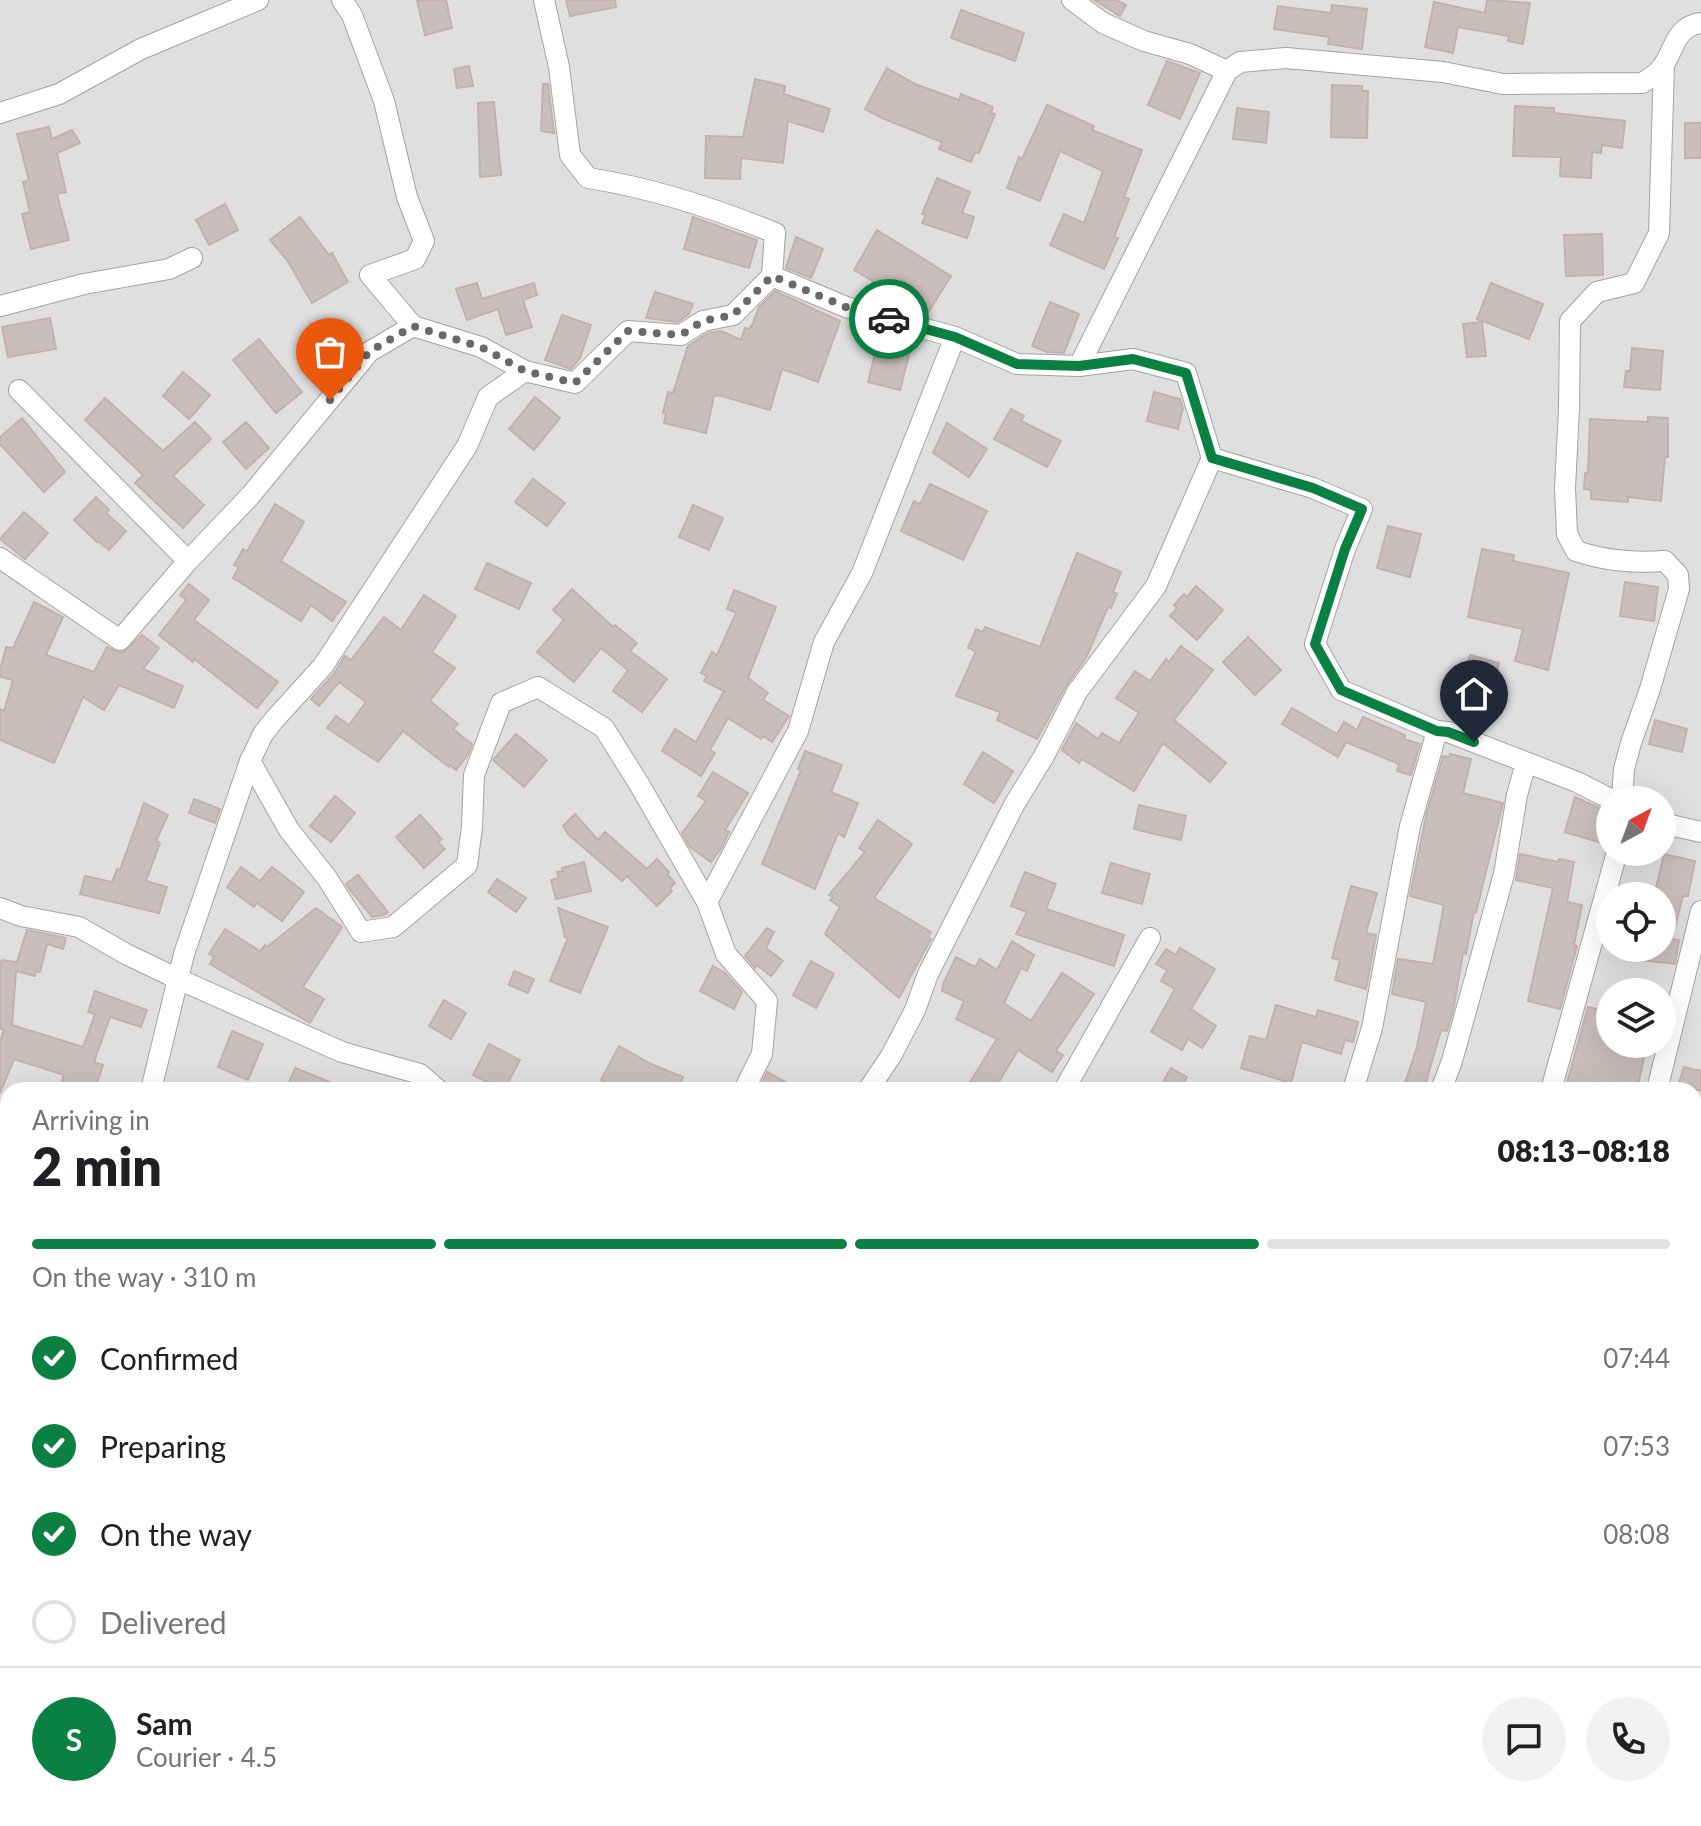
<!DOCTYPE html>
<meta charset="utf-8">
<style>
body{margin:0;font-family:Lato,sans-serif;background:#f2f2f2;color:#202124;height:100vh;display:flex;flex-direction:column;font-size:30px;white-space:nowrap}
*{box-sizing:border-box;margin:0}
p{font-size:26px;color:#757577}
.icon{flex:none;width:44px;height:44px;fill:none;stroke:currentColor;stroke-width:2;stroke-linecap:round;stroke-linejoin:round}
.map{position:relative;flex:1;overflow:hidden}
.details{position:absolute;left:0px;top:1082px;width:1702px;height:744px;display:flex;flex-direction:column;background:#fff;border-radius:24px 24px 0 0;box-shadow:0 8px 32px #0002}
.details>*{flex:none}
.needle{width:52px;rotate:41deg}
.buttons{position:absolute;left:1596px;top:786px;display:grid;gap:16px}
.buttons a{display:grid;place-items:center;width:80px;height:80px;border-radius:50%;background:#fff;box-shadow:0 8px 32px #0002;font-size:40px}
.pin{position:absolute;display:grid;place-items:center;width:68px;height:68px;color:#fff;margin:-82px -34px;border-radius:50% 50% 50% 0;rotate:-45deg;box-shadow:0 0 8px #0007}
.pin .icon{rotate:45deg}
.courier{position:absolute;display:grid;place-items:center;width:80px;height:80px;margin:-40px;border:6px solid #0b8043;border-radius:50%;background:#fff;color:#222;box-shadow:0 2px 10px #0007}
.overview em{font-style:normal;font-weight:800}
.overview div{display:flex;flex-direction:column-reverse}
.overview{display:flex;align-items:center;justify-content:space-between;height:136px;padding:0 32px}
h1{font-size:52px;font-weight:800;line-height:60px}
.bar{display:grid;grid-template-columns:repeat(4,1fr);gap:12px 8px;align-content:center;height:96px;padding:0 32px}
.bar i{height:10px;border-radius:6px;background:#e0e0e0}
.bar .selected{background:#0b8043}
.bar p{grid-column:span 4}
.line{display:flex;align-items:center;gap:20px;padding:0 32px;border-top:2px solid #e0e0e0}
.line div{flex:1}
.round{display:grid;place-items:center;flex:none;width:84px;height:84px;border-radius:42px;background:#f2f2f2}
ol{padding:0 32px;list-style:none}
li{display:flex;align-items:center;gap:24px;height:88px}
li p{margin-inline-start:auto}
li .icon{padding:8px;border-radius:50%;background:#0b8043;color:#fff;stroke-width:4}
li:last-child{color:#757577}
li i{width:44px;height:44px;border:4px solid #e0e0e0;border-radius:50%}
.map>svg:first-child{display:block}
.residential{fill:#e0dfdf;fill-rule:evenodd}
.building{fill:#cabebc;stroke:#c4b1ab;stroke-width:2}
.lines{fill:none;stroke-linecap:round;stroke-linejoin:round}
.street-casing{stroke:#a3a3a3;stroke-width:22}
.street{stroke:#fff;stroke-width:20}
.done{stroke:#6b6968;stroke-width:8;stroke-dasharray:0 14.4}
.route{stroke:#0b8043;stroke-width:10}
</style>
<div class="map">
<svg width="1701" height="1826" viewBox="0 0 1701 1826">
<rect width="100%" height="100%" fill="#f2ede9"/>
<!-- residential -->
<path class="residential" d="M0,0h1701v1826h-1701zM1610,800h52v52h-52zM1610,896h52v52h-52zM1610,992h52v52h-52zM8,1090h1686v728h-1686z"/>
<!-- building -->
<g class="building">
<polygon points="417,0 446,0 452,28 425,35"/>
<polygon points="566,0 615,0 616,7 570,16"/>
<polygon points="1094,0 1116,0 1126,5 1120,16"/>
<polygon points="1487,0 1530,3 1523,44 1508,41 1509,36 1458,27 1453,53 1425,47 1434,2 1485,13"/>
<polygon points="1332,5 1367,9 1362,49 1328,44 1329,37 1274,29 1278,6 1331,13"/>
<polygon points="961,10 1024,33 1015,61 951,38"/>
<polygon points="1167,61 1200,73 1180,119 1148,105"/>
<polygon points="469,66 473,86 457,88 454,69"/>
<polygon points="887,68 915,84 959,100 961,94 993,107 991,113 995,114 979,153 975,152 971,162 939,149 942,142 882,118 865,109"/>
<polygon points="755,79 785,86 784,94 830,109 823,132 788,121 783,163 741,158 740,179 705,178 706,136 743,137"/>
<polygon points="543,84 548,84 554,133 541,131"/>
<polygon points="1332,85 1362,86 1362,91 1368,91 1367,138 1331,137"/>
<polygon points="494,102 501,175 480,177 478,103"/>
<polygon points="1047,105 1094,126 1092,130 1142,150 1124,197 1129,199 1114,237 1118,238 1104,269 1050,245 1064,214 1084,223 1103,171 1060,151 1040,201 1007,188 1019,157 1022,159"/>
<polygon points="1515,106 1554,108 1554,113 1625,121 1622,148 1602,145 1601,153 1592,152 1591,178 1560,176 1561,157 1513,156"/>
<polygon points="1237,108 1269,112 1266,143 1233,139"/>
<rect x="1685" y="123" width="16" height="35"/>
<polygon points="49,127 52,139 72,130 80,143 57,153 66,192 57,194 69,240 31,249 22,214 30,212 23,182 29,180 17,134"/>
<polygon points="937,178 970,192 962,213 974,217 967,238 922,223 926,215 922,214"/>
<polygon points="225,204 238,230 209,245 196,220"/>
<polygon points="300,217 329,255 332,253 348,282 312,303 287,260 270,240"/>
<polygon points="693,217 757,240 749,268 684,249"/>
<polygon points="877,230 951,276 927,314 921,310 920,314 903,309 908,302 854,270"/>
<polygon points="1602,234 1603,275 1566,276 1564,235"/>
<polygon points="796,237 823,249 811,278 786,268"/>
<polygon points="477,283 482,299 534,283 537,295 523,300 532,327 506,335 498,309 467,320 456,289"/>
<polygon points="1491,283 1543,304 1529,339 1477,319"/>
<polygon points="775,291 840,321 818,382 782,369 770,410 718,395 714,396 706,433 664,423 666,414 663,413 668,392 673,393 688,346 708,333 721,331 741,340 745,328 749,329 753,323 759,307"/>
<polygon points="655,292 693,304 689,314 678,322 646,318"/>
<polygon points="1050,302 1079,314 1064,353 1047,352 1032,346"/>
<polygon points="562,315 591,325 580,358 571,369 545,360"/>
<polygon points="50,318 56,349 8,357 2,327"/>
<polygon points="1482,322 1486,356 1467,357 1463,324"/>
<polygon points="881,330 913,339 900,390 868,382"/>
<polygon points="259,339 302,392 276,413 233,360"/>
<polygon points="1632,348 1663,351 1660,390 1624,387 1626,371 1630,371"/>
<polygon points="183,372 210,395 189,419 163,396"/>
<polygon points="1154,392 1180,399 1183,408 1178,429 1147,421"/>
<polygon points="535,397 560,418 534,450 509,429"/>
<polygon points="105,398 163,451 195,422 211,439 173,476 204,505 183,528 135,483 143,475 85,420"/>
<polygon points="1011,409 1024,416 1021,421 1061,441 1047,467 994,439"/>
<polygon points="1648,417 1668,418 1668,457 1665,457 1661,501 1628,497 1628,502 1591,499 1591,490 1584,489 1585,473 1588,473 1590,419 1648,422"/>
<polygon points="22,418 65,472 44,492 0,444 0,437"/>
<polygon points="246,422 269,448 246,469 223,442"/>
<polygon points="947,423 987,449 969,477 933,453"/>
<polygon points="533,479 565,503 547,526 515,502"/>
<polygon points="930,484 987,511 963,560 901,531 914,501 920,504"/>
<polygon points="96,497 109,510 106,513 126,531 109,550 98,541 97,542 74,520"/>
<polygon points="275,504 304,522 281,561 346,602 332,621 311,605 301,621 233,578 239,567 234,565 243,549 247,551"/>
<polygon points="693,505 723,518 709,550 679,537"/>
<polygon points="24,512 48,533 25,559 0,539"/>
<polygon points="1388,526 1421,534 1410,577 1377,568"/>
<polygon points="1482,549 1514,555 1513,561 1569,573 1548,670 1515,661 1523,629 1468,617"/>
<polygon points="1077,553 1121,572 1113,592 1117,594 1111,608 1108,607 1086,658 1066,686 1037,739 997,720 1000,712 956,696 976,651 968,648 976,629 983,632 985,627 1040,647"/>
<polygon points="487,563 531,583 519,609 475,589"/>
<polygon points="1625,582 1658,587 1654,621 1620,616"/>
<polygon points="189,584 209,600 194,620 278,682 257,708 194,659 193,662 159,635 186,600 180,595"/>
<polygon points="1196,586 1223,610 1197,640 1170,616 1177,608 1174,605 1184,594 1187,597"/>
<polygon points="572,589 613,627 615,625 637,643 630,651 667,679 642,712 613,691 628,670 601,648 574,682 537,652 564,620 553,610"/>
<polygon points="734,590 776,607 748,678 768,693 763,700 789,716 772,742 763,736 761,739 728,718 710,750 715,753 701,776 662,751 675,729 696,742 724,691 704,681 707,676 701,673 712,652 717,655 736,613 727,609"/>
<polygon points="424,595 456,616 432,652 455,668 430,701 458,724 453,729 472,744 468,755 456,770 450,765 449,767 403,731 378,762 327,728 336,716 349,725 366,702 339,682 319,706 311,699 333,675 345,656 351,660 384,617 401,630"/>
<polygon points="34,602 63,617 46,655 94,672 107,647 122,653 142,635 159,648 143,669 183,686 174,708 119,685 104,710 83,697 54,763 0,740 0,709 4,711 13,680 0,677 0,670 6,647 13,648"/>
<polygon points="1248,637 1281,670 1255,695 1223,662"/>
<polygon points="1181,646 1213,670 1174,720 1226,763 1210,782 1163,743 1134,791 1082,759 1079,763 1062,750 1076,723 1098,739 1102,733 1119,743 1139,713 1116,698 1135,671 1150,681 1166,659 1169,662"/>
<polygon points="1470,655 1499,663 1484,711 1466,705 1469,696 1459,693 1462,682 1456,680 1461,663 1467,665"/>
<polygon points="1292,708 1337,734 1344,722 1357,730 1363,717 1405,735 1404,739 1420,744 1411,775 1397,771 1399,764 1346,742 1338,757 1282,724"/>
<polygon points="1655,720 1687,729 1682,752 1649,744"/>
<polygon points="516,734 547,760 524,787 493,760"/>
<polygon points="805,751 842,765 831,792 858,803 844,837 838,833 815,889 762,864 801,770 798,769"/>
<polygon points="983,752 1013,771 994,803 964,784"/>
<polygon points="1450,754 1471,759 1463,793 1503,803 1476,912 1474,911 1466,954 1463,953 1453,1011 1447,1031 1441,1030 1424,1089 1405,1083 1417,1047 1426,1002 1392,994 1398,959 1433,964 1444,905 1410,896 1426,816 1443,756 1449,757"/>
<polygon points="713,772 748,793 725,830 729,832 722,847 711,862 690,847 682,833 706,801 698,796"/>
<polygon points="335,796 355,813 331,842 310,826"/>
<polygon points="1575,797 1610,813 1602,843 1565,832"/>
<polygon points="194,799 220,809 215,823 189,813"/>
<polygon points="144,803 168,815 156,841 160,843 146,881 167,887 159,913 80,894 85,876 112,882 117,869 120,870"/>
<polygon points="1139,805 1186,816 1181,840 1134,829"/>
<polygon points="575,814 598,840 605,832 647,869 657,859 669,872 667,874 675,883 670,888 672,891 657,906 627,876 622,881 568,834 563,826"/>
<polygon points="420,815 442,839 438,842 445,849 424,868 396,837"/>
<polygon points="878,820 912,844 874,898 931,932 928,937 931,939 899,998 825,934 840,907 830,900 833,897 829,895 865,852 859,848"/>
<polygon points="1520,854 1558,862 1559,859 1574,862 1567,902 1582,905 1574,945 1577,946 1560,1009 1528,1001 1553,888 1516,880"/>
<polygon points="1664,854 1695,861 1688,896 1683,896 1672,939 1679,940 1675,964 1624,958 1625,948 1662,948 1662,896 1654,896"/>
<polygon points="584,862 591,891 556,899 551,880 559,878 557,872 563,871 562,868"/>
<polygon points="1111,863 1150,874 1142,904 1102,893"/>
<polygon points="241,867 260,881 272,867 304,892 282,921 257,903 254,907 227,887"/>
<polygon points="1025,872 1056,884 1046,909 1124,935 1114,966 1016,934 1027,912 1011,906"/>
<polygon points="358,875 388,912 384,915 372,917 350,890 346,884"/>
<polygon points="497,879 526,898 516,912 488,892"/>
<polygon points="1351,886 1377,893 1366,933 1376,935 1366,989 1335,980 1340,960 1332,958"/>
<polygon points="316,908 342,927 303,987 324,999 310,1023 210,964 214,957 209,954 225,929 260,951 265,945 267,947"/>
<polygon points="558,908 608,927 580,993 550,981 568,938 565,937"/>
<polygon points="767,928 774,932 766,948 783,961 771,976 757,965 755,968 745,956"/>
<polygon points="27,930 66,938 63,949 47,944 40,972 36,971 35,976 16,971 12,1025 83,1047 95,1014 88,1012 95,991 147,1010 141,1027 110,1017 94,1062 103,1065 95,1090 78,1090 61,1084 64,1075 14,1059 0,1093 0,1042 4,1029 0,1029 0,963 2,960 16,962 16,965"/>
<polygon points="1012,941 1034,955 1027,971 1021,968 1004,1003 1031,1021 1062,973 1094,994 1056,1051 1063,1055 1052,1072 1018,1050 994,1090 965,1090 997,1039 956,1019 964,1001 942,991 943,984 956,957 975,967 980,959 997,970"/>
<polygon points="1180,948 1215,969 1191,1009 1216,1026 1202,1048 1188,1039 1182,1050 1151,1032 1175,989 1161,981 1167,970 1156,964 1166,949 1176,955"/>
<polygon points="811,961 834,974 816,1008 793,995"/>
<polygon points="713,966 725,973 742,992 734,1009 700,991"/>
<polygon points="514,971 534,979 528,993 509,985"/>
<polygon points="444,1000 466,1013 451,1039 429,1026"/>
<polygon points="1276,1005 1316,1017 1318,1010 1358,1022 1353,1042 1345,1040 1341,1054 1302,1042 1291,1083 1241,1068 1250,1036 1266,1040"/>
<polygon points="1588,1007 1610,1012 1610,1044 1647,1044 1637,1090 1565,1090"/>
<polygon points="232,1031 263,1044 248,1080 218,1067"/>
<polygon points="489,1044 520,1060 504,1090 473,1075"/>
<polygon points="619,1046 651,1064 683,1077 677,1090 620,1090 601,1080"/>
<polygon points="1684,1067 1701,1071 1701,1090 1677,1090"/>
<polygon points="295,1068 347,1089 347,1090 286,1090"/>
<polygon points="1171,1068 1187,1077 1179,1090 1158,1090"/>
<polygon points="767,1072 800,1090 759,1090"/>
</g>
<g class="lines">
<defs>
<g id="street">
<polyline points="342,0 352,15 384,101 407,197 424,241 415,259 370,275 413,326"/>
<path d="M544,0l15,67 11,88 18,23c65,10 126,30 187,55l-3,43"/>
<polyline points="1072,0 1103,23 1144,41 1190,54 1227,71"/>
<polyline points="0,113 59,94 141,49 258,0"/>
<polyline points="0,306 84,284 169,269 192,258"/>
<polyline points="19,390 188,561"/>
<polyline points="1212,458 1313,488 1362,509 1345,549 1315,644 1341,690 1437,731"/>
<polyline points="0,558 120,640 188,561 250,496 369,352 413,326 481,347 525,371"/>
<polyline points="250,761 289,830 327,878 361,932 393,927 467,865 472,827 474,775 501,703 538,687 604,728 639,784 707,902"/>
<path d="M1622,800l2,-31 7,-26 19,-54 29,-100 -1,-14 -13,-14c-32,2 -59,0 -89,-10l-9,-17 -2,-46 4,-80 1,-87 27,-29 37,-9 25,-50 5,-169"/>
<polyline points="1662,823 1701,832"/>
<polyline points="0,908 21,916 79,927 126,954 178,979 342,1052 420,1074 438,1090"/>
<polyline points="151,1090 184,954 250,761 263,734 274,720 323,666 467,446 488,397 525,371 575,383 628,331 681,335 703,321 733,315 772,276 846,307 955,337"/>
<path d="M744,1090l18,-36 5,-53 -41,-47 -19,-52 91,-171 26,-89 38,-69 93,-236 62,27 62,2 148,-295 13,-9 46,-4 157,14 60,12 139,-1c9,-5 15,-9 21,-17 12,-18 13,-40 38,-43"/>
<polyline points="868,1090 891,1056 915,1010 928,974 1014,805 1044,756 1077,692 1156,586 1212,458 1186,373 1133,359 1079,366"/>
<polyline points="1064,1090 1150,938"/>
<polyline points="1353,1090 1372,1028 1410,826 1437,731 1448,732 1577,782 1612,800"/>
<polyline points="1441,1090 1452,1061 1504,874 1517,795 1526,763"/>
<polyline points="1551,1090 1617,852"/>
<polyline points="1657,1090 1701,911"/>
<polyline points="1694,1118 1701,1121"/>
<polyline points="0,1219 8,1219"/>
<polyline points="0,1366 8,1367"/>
<polyline points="1694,1385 1701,1385"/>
<polyline points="1694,1710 1701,1715"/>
<polyline points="0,1721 8,1717"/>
<polyline points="1694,1755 1701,1747"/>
<polyline points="523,1818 557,1826"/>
<polyline points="1328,1818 1338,1826"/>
<polyline points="454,1826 459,1818"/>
<polyline points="855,1826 858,1818"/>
<polyline points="1395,1826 1400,1818"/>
<polyline points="1635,1826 1639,1818"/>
</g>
</defs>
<!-- street casing -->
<use href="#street" class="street-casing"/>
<!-- street -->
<use href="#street" class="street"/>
</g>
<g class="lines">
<!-- done -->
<polyline class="done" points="330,400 369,352 413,326 481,347 525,371 575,383 628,331 681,335 703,321 733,315 772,276 846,307 889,319"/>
<!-- route -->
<polyline class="route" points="889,319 955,337 1017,364 1079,366 1133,359 1186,373 1212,458 1313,488 1362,509 1345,549 1315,644 1341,690 1437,731 1448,732 1474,742"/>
</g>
</svg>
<div class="buttons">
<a><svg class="needle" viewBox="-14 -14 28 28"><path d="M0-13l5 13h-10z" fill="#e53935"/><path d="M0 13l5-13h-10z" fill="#757577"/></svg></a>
<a><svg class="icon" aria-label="locate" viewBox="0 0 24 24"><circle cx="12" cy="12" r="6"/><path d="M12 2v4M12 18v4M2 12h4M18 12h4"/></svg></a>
<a><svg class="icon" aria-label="layers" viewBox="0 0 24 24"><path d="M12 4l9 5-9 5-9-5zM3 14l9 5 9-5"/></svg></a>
</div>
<div class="pin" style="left:330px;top:400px;background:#ea580c"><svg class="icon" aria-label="bag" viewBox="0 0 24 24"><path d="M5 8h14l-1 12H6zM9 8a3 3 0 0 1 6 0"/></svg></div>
<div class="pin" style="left:1474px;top:742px;background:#1f2937"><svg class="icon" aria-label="home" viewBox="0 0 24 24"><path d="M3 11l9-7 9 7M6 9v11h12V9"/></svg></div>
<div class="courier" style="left:889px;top:319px"><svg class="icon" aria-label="car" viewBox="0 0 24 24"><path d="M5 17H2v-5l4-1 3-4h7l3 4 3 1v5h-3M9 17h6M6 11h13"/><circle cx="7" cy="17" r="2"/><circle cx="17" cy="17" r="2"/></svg></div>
<section class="details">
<div class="overview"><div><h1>2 min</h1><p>Arriving in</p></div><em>08:13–08:18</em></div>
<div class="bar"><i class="selected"></i><i class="selected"></i><i class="selected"></i><i></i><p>On the way · 310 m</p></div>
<ol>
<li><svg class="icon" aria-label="check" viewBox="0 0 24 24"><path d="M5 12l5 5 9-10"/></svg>Confirmed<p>07:44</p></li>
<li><svg class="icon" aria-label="check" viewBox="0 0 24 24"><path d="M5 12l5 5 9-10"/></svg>Preparing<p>07:53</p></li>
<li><svg class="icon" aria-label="check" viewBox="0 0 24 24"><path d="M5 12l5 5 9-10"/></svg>On the way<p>08:08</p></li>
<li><i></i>Delivered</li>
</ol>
<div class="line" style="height:144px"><b class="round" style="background:#0b8043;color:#fff">S</b><div><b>Sam</b><p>Courier · 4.5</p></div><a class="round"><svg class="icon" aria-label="chat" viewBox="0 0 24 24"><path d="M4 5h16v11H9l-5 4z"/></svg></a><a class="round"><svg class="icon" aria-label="phone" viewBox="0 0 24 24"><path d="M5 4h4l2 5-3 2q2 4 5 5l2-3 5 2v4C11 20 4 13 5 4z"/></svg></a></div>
</section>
</div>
